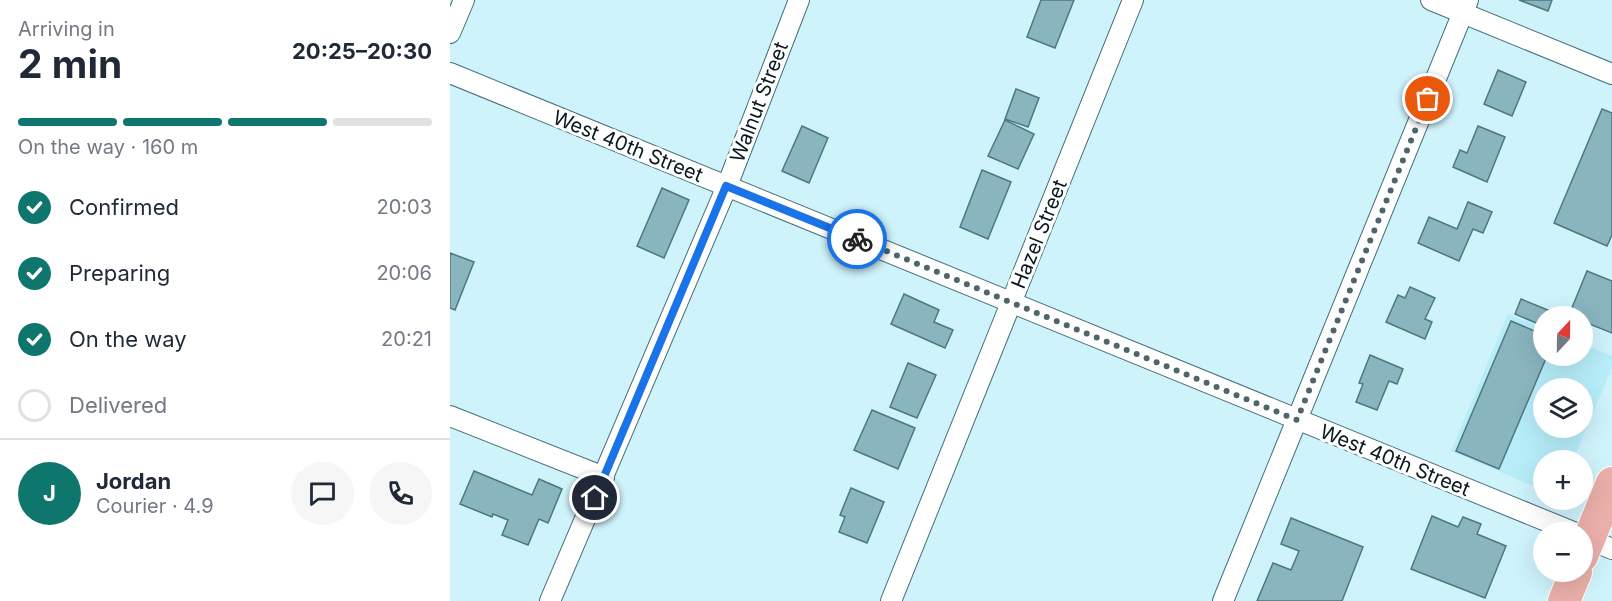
<!DOCTYPE html>
<meta charset="utf-8">
<style>
body{margin:0;font-family:Inter,sans-serif;background:#f6f6f7;color:#1f2937;height:100vh;display:flex;flex-direction:column;font-size:22px;white-space:nowrap}
*{box-sizing:border-box;margin:0}
p{font-size:20px;color:#747a83}
.icon{flex:none;width:33px;height:33px;fill:none;stroke:currentColor;stroke-width:2;stroke-linecap:round;stroke-linejoin:round}
.map{position:relative;flex:1;overflow:hidden}
.drawer{display:flex;flex-direction:column;background:#fff;width:450px}
.drawer>*{flex:none}
.needle{width:39px;rotate:22deg}
.tools{position:absolute;left:1083px;top:306px;display:grid;gap:12px}
.tools a{display:grid;place-items:center;width:60px;height:60px;border-radius:50%;background:#fff;box-shadow:0 6px 24px #0002;font-size:30px}
.pin{position:absolute;display:grid;place-items:center;width:51px;height:51px;color:#fff;margin:-26px;border:3px solid #fff;border-radius:50%;box-shadow:0 2px 6px #0007}
.courier{position:absolute;display:grid;place-items:center;width:60px;height:60px;margin:-30px;border:4px solid #1a73e8;border-radius:50%;background:#fff;color:#222;box-shadow:0 2px 8px #0007}
.headline em{font-style:normal;font-weight:700}
.headline div{display:flex;flex-direction:column-reverse}
.headline{display:flex;align-items:center;justify-content:space-between;height:102px;padding:0 18px}
h1{font-size:39px;font-weight:700;line-height:45px}
.bar{display:grid;grid-template-columns:repeat(4,1fr);gap:9px 6px;align-content:center;height:72px;padding:0 18px}
.bar i{height:8px;border-radius:4px;background:#e0e1e3}
.bar .active{background:#0f766e}
.bar p{grid-column:span 4}
.line{display:flex;align-items:center;gap:15px;padding:0 18px;border-top:2px solid #e0e1e3}
.line div{flex:1}
.round{display:grid;place-items:center;flex:none;width:63px;height:63px;border-radius:32px;background:#f6f6f7}
ol{padding:0 18px;list-style:none}
li{display:flex;align-items:center;gap:18px;height:66px}
li p{margin-inline-start:auto}
li .icon{padding:6px;border-radius:50%;background:#0f766e;color:#fff;stroke-width:4}
li:last-child{color:#747a83}
li i{width:33px;height:33px;border:3px solid #e0e1e3;border-radius:50%}
main{display:flex;flex:1;min-height:0}
.map>svg:first-child{display:block}
.built{fill:#b6edf9;fill-rule:evenodd}
.building{fill:#89b5bf;stroke:#4e7881;stroke-width:1.5}
.lines{fill:none;stroke-linecap:round;stroke-linejoin:round}
.minor-casing{stroke:#446e77;stroke-width:22}
.primary-casing{stroke:#fff;stroke-width:34}
.minor{stroke:#fff;stroke-width:20}
.primary{stroke:#ebafaa;stroke-width:32}
.done{stroke:#4e666b;stroke-width:6;stroke-dasharray:0 10.8}
.route{stroke:#1a73e8;stroke-width:8}
.labels{text-anchor:middle;stroke-width:6;stroke-linejoin:round;paint-order:stroke}
.street-label{font-size:20px;fill:#091a1e;stroke:#fff}
</style>
<main>
<section class="drawer">
<div class="headline"><div><h1>2 min</h1><p>Arriving in</p></div><em>20:25–20:30</em></div>
<div class="bar"><i class="active"></i><i class="active"></i><i class="active"></i><i></i><p>On the way · 160 m</p></div>
<ol>
<li><svg class="icon" aria-label="check" viewBox="0 0 24 24"><path d="M5 12l5 5 9-10"/></svg>Confirmed<p>20:03</p></li>
<li><svg class="icon" aria-label="check" viewBox="0 0 24 24"><path d="M5 12l5 5 9-10"/></svg>Preparing<p>20:06</p></li>
<li><svg class="icon" aria-label="check" viewBox="0 0 24 24"><path d="M5 12l5 5 9-10"/></svg>On the way<p>20:21</p></li>
<li><i></i>Delivered</li>
</ol>
<div class="line" style="height:108px"><b class="round" style="background:#0f766e;color:#fff">J</b><div><b>Jordan</b><p>Courier · 4.9</p></div><a class="round"><svg class="icon" aria-label="chat" viewBox="0 0 24 24"><path d="M4 5h16v11H9l-5 4z"/></svg></a><a class="round"><svg class="icon" aria-label="phone" viewBox="0 0 24 24"><path d="M5 4h4l2 5-3 2q2 4 5 5l2-3 5 2v4C11 20 4 13 5 4z"/></svg></a></div>
</section>
<div class="map">
<svg width="1162" height="601" viewBox="0 0 1162 601">
<rect width="100%" height="100%" fill="#cff3fb"/>
<!-- built -->
<path class="built" d="M1058,314l35,14 1,28h38l1,-12 29,12v12l-39,92h-29l-1,30 -92,-39zM1094,388h38v40h-38z"/>
<!-- building -->
<g class="building">
<polygon points="591,0 624,0 605,48 577,37"/>
<polygon points="1069,0 1102,0 1098,11"/>
<polygon points="1048,70 1076,82 1062,116 1034,104"/>
<polygon points="566,89 589,98 578,127 555,119"/>
<polygon points="1152,109 1162,113 1162,235 1157,246 1104,223"/>
<polygon points="555,120 584,134 568,169 538,156"/>
<polygon points="352,126 378,138 359,183 332,171"/>
<polygon points="1028,126 1055,137 1037,182 1003,167 1010,150 1017,153"/>
<polygon points="532,170 561,182 538,239 510,227"/>
<polygon points="212,188 239,200 214,258 187,246"/>
<polygon points="1018,202 1042,212 1033,233 1023,229 1009,261 968,243 979,217 1007,229"/>
<polygon points="0,253 24,262 5,310 0,308"/>
<polygon points="1137,271 1162,281 1162,333 1132,321 1132,316 1119,315"/>
<polygon points="960,287 985,298 975,319 982,322 975,339 936,322 948,295 955,298"/>
<polygon points="454,294 489,310 484,322 503,330 495,348 441,324"/>
<polygon points="1071,299 1100,311 1098,316 1094,316 1093,326 1065,314"/>
<polygon points="1061,321 1094,335 1094,356 1097,356 1049,469 1006,451"/>
<polygon points="920,355 953,369 947,384 939,381 927,410 906,402 913,384 909,383"/>
<polygon points="458,363 486,375 467,418 440,407"/>
<polygon points="422,410 465,428 448,469 404,450"/>
<polygon points="24,471 82,495 89,479 112,489 98,523 89,519 78,545 52,535 58,520 43,514 42,517 10,504"/>
<polygon points="401,488 434,502 417,543 389,532 395,517 390,515"/>
<polygon points="982,516 1008,527 1013,517 1031,524 1027,534 1056,546 1035,598 961,569"/>
<polygon points="841,518 913,547 892,601 807,601 823,563 841,570 849,551 831,544"/>
</g>
<g class="lines">
<defs>
<g id="minor">
<polyline points="981,0 1162,74"/>
<polyline points="0,33 14,0"/>
<polyline points="0,73 1123,532"/>
<polyline points="0,416 154,477"/>
<polyline points="1132,536 1162,549"/>
<polyline points="100,601 277,186 349,0"/>
<polyline points="441,601 683,0"/>
<polyline points="773,601 1018,0"/>
</g>
<g id="primary">
<polyline points="1132,556 1162,483"/>
<polyline points="1114,601 1126,572"/>
</g>
</defs>
<!-- minor casing -->
<use href="#minor" class="minor-casing"/>
<!-- primary casing -->
<use href="#primary" class="primary-casing"/>
<!-- minor -->
<use href="#minor" class="minor"/>
<!-- primary -->
<use href="#primary" class="primary"/>
</g>
<g class="lines">
<!-- done -->
<polyline class="done" points="407,239 847,420 978,99"/>
<!-- route -->
<polyline class="route" points="145,498 276,186 407,239"/>
</g>
<g class="labels">
<!-- street labels -->
<g class="street-label">
<text transform="translate(309 102) rotate(-69)" y="7">Walnut Street</text>
<text transform="translate(178 146) rotate(22)" y="7">West 40th Street</text>
<text transform="translate(589 234) rotate(-68)" y="7">Hazel Street</text>
<text transform="translate(945 460) rotate(22)" y="7">West 40th Street</text>
</g>
</g>
</svg>
<div class="tools">
<a><svg class="needle" viewBox="-14 -14 28 28"><path d="M0-13l5 13h-10z" fill="#e53935"/><path d="M0 13l5-13h-10z" fill="#747a83"/></svg></a>
<a><svg class="icon" aria-label="layers" viewBox="0 0 24 24"><path d="M12 4l9 5-9 5-9-5zM3 14l9 5 9-5"/></svg></a>
<a>+</a>
<a>−</a>
</div>
<div class="pin" style="left:978px;top:99px;background:#ea580c"><svg class="icon" aria-label="bag" viewBox="0 0 24 24"><path d="M5 8h14l-1 12H6zM9 8a3 3 0 0 1 6 0"/></svg></div>
<div class="pin" style="left:145px;top:498px;background:#1f2937"><svg class="icon" aria-label="home" viewBox="0 0 24 24"><path d="M3 11l9-7 9 7M6 9v11h12V9"/></svg></div>
<div class="courier" style="left:407px;top:239px"><svg class="icon" aria-label="bike" viewBox="0 0 24 24"><circle cx="6" cy="16" r="4"/><circle cx="18" cy="16" r="4"/><path d="M6 16l4-8h5l3 8M10 8l3 8H6M13 5h3"/></svg></div>
</div>
</main>
